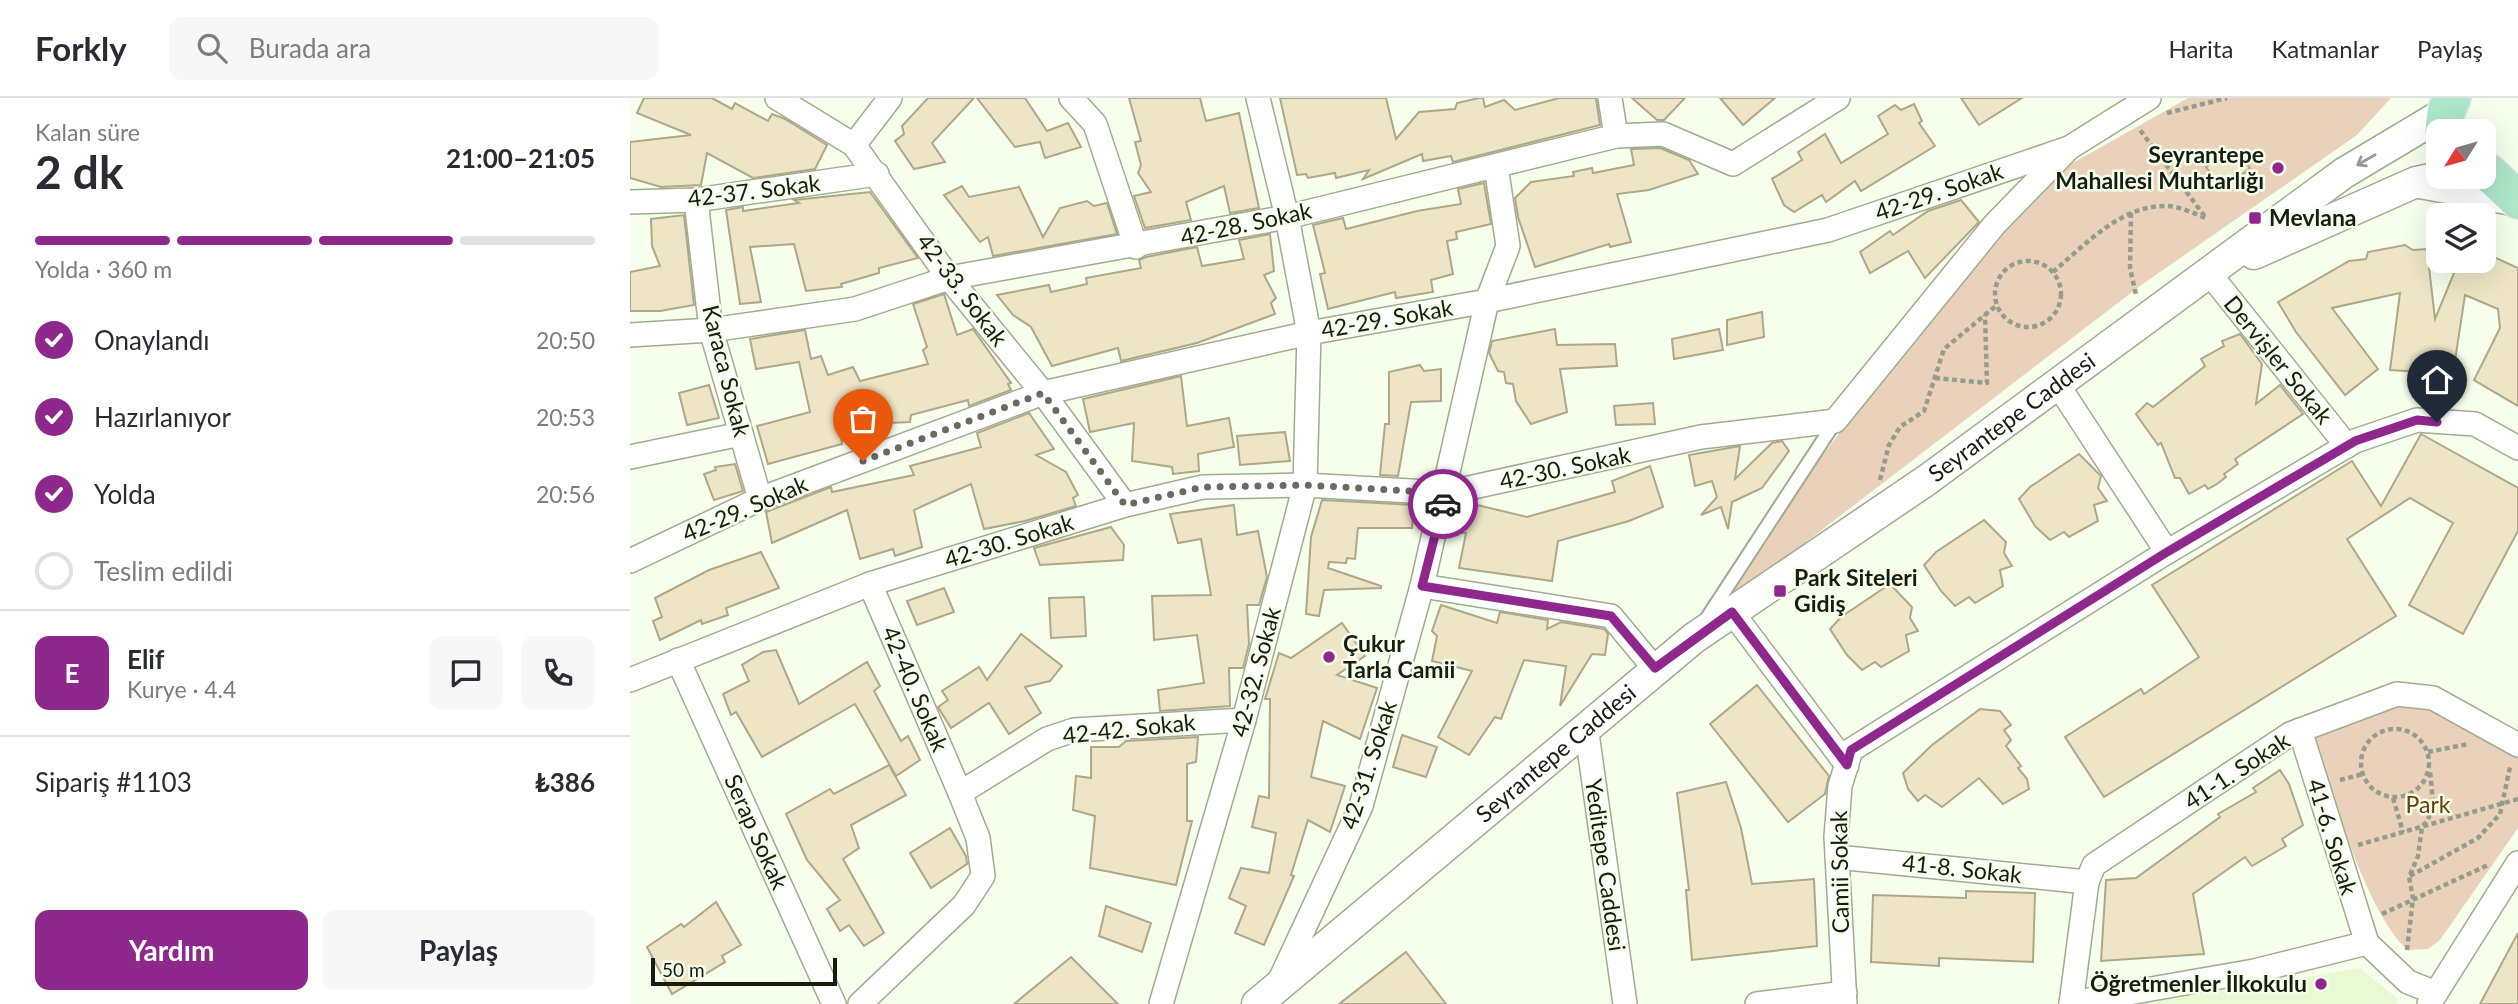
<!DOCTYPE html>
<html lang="tr">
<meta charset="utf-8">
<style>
body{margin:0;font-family:Lato,sans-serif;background:#f7f7f7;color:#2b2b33;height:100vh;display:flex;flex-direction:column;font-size:26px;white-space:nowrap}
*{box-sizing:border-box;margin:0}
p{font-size:23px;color:#7c7c81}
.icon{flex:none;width:38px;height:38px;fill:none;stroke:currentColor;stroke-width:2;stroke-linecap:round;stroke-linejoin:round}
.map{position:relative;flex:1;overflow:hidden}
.side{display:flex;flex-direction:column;background:#fff;width:630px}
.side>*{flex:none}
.needle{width:46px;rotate:233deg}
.controls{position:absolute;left:1796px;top:21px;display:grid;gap:14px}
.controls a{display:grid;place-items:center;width:70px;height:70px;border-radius:14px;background:#fff;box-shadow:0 7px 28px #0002;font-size:35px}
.scale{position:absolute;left:21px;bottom:18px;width:186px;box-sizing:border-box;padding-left:7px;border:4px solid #181d12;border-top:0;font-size:19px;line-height:24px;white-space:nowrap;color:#181d12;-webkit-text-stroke:5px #f6ffec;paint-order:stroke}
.pin{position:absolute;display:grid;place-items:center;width:60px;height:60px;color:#fff;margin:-72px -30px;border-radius:50% 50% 50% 0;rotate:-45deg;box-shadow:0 0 7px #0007}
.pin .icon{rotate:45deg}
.courier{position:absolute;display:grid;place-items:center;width:70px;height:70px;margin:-35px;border:5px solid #8f288d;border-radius:50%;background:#fff;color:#222;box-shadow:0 2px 9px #0007}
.headline em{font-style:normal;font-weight:700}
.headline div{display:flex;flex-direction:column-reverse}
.headline{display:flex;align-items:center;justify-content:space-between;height:119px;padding:0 35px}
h1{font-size:46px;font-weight:700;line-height:52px}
.bar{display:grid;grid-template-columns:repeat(4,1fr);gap:10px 7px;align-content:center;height:84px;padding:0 35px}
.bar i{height:9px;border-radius:5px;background:#e1e1e2}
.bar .current{background:#8f288d}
.bar p{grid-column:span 4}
.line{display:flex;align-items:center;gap:18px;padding:0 35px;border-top:2px solid #e1e1e2}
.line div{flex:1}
.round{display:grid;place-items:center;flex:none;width:74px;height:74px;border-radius:14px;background:#f7f7f7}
ol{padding:0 35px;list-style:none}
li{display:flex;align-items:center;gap:21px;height:77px}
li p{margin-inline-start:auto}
li .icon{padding:7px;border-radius:50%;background:#8f288d;color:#fff;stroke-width:4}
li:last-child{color:#7c7c81}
li i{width:38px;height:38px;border:4px solid #e1e1e2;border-radius:50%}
.cta{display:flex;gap:14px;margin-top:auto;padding:14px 35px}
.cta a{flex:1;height:80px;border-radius:14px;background:#8f288d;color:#fff;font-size:28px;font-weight:700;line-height:80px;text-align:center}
.cta a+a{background:#f7f7f7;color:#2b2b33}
header{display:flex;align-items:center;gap:42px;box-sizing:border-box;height:98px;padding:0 35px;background:#fff;border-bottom:2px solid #e1e1e2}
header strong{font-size:33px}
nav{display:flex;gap:38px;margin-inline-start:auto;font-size:24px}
.search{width:490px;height:63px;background:#f7f7f7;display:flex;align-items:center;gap:18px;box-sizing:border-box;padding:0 24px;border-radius:14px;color:#7c7c81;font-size:26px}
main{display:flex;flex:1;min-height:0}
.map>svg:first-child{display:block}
.built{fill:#e8f9d3}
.green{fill:#ead1bb}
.building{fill:#ede5c5;stroke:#aea788;stroke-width:2}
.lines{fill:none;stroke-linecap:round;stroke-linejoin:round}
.service-casing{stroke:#9fac90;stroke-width:16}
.minor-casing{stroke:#9fac90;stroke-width:26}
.tertiary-casing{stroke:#9fac90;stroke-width:33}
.primary-casing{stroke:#e3e4e3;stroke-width:40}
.path{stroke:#949c8c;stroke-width:4.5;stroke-dasharray:5 3.5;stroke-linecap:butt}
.service{stroke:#fff;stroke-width:12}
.minor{stroke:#fff;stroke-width:23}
.tertiary{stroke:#fff;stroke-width:30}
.primary{stroke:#ade6c8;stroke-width:37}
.oneway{stroke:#979994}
.done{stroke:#666c5e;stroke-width:7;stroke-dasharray:0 12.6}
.route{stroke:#8f288d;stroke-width:9}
.poi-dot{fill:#8f288d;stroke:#f6ffec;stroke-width:2.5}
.labels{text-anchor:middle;stroke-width:5;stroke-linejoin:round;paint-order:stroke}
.poi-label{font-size:23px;font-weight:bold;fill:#181d12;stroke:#f6ffec;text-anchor:start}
.street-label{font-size:23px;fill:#181d12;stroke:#f6ffec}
.park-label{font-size:23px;fill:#693c03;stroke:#f6ffec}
</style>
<header>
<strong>Forkly</strong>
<div class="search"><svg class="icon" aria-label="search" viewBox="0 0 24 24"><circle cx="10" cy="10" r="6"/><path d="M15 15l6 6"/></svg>Burada ara</div>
<nav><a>Harita</a><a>Katmanlar</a><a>Paylaş</a></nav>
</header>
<main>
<section class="side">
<div class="headline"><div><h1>2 dk</h1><p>Kalan süre</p></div><em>21:00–21:05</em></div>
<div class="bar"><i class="current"></i><i class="current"></i><i class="current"></i><i></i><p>Yolda · 360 m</p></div>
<ol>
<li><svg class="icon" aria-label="check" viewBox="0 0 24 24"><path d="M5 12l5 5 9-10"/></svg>Onaylandı<p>20:50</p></li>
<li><svg class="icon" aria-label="check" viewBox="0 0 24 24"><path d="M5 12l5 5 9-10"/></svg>Hazırlanıyor<p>20:53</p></li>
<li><svg class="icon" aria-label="check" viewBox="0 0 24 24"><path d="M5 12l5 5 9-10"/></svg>Yolda<p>20:56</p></li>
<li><i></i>Teslim edildi</li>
</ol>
<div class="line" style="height:126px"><b class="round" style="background:#8f288d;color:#fff">E</b><div><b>Elif</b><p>Kurye · 4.4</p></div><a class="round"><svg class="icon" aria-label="chat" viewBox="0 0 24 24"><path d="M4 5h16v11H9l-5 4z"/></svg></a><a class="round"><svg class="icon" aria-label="phone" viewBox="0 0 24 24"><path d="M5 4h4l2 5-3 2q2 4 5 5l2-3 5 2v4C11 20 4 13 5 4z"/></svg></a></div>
<div class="line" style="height:91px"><div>Sipariş #1103</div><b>₺386</b></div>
<div class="cta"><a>Yardım</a><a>Paylaş</a></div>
</section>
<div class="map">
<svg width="1888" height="906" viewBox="0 0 1888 906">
<rect width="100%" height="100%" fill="#f6ffec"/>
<!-- built -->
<polygon class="built" points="1730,870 1769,902 1766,906 1510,906"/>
<!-- green -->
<g class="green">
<polygon points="1558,0 1761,0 1727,37 1510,188 1095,506 1146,420 1223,317 1382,126 1441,66"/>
<path d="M1750,603l54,5 84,53v69l-78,112 -12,9 -20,1c-42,-36 -78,-165 -98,-221z"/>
</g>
<!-- building -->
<g class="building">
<polygon points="14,0 82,0 102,11 105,5 138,23 142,16 155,21 197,47 185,71 123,80 77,55 71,87 31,89 0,80 0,44 61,37 7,15"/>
<polygon points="298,0 344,0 302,45 315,64 284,71 265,43 274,36 272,28"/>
<polygon points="347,0 395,0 417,33 438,25 451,49 415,60 410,44 385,49"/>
<polygon points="499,0 570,0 576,23 609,15 629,110 600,115 594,88 556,104 561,122 515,130 504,98 521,94 508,75 511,67 505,44 511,43"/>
<polygon points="650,0 756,0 766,41 789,14 825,11 827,5 849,0 853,0 855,9 874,2 885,12 929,0 966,0 970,27 823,64 821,58 793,63 792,56 733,81 739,72 706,80 705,75 678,80 676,76 667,77"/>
<polygon points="1002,0 1055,0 1034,22 1027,22"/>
<polygon points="1090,0 1145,0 1113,27"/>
<polygon points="1331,0 1392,0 1349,27"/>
<polygon points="1284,6 1292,23 1289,25 1305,48 1231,93 1225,83 1196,104 1192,97 1164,114 1154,107 1142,81 1172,62 1168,54 1195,36 1211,65 1258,36 1248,18 1265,7 1271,12"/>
<polygon points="1030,50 1059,62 1068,76 1019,92 987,96 1001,144 980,149 979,146 905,169 888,119 885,100 901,84 944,78 943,74 962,70 963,75 1004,67 1001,51"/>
<polygon points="1603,51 1620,70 1593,91 1576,69"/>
<polygon points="854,85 861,126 826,134 827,141 817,143 823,176 801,182 803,194 766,200 765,194 698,211 690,176 695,175 683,127 713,120 716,131 787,113 831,106 828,91"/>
<polygon points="332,88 339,99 389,89 413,139 430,110 457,103 464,108 477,105 487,136 363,158 358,139 350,144 314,97"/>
<polygon points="240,94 288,160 249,170 249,175 211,186 212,189 176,193 164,146 120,149 131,204 110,206 96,112 113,109 113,113 169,105 164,102"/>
<polygon points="1331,102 1349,124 1295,180 1278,153 1240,175 1230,154 1260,133 1263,137 1298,113"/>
<polygon points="54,117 64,207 30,213 0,213 0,174 30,168 22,148 21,121"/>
<polygon points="640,136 644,173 634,177 646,200 641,205 645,216 567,245 491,263 488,250 422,268 401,229 383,217 367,197 419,187 421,194 457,186 456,180 511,170 509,162 516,159 567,149 572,168 614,161 609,142"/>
<polygon points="1775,147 1783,152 1797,151 1805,221 1829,163 1853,163 1853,154 1888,170 1888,308 1844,282 1870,230 1868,211 1835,197 1823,276 1760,272 1770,195 1702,210 1748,271 1715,297 1666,234 1648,204 1719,163 1736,161 1738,154"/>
<polygon points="314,196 327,237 343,231 381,285 378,286 381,292 339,308 338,302 281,317 280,324 258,325 211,338 212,346 138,366 127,328 180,314 169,264 126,271 120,241 175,232 181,261 191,258 198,277 223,269 230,283 298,266 293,252 297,249 283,206"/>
<polygon points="1132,214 1134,239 1097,247 1097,222"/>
<polygon points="925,231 927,247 985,246 987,268 930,271 937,314 901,326 886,303 883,286 876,285 874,274 868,273 859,255 862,243"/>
<polygon points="1089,231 1093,252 1044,261 1042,241"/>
<polygon points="1610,236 1632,266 1626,306 1650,287 1673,316 1605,361 1608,366 1594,376 1596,379 1587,386 1578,391 1575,387 1559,396 1550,380 1545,380 1531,345 1528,347 1506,316 1517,305 1523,309 1575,268 1571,261 1594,248 1592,243"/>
<polygon points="790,267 794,273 811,271 811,303 781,304 768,378 750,377 755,326 759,326 759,274"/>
<polygon points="551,278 557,328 599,320 604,349 568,356 569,373 543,376 542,369 502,363 504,325 460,334 453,301"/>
<polygon points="79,287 89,320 57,327 49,295"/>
<polygon points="1023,305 1025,326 986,327 984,308"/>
<polygon points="399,315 424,351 406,357 436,374 448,397 443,400 446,408 395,423 354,431 341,386 284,412 292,449 265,458 263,451 230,461 217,412 142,445 136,414 201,389 202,394 284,377 280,368 351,349 347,335"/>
<polygon points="655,334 660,363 610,367 607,338"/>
<polygon points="1791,336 1888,390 1888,433 1833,536 1779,507 1823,425 1780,400 1717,441 1766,518 1474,699 1435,639 1511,591 1514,596 1569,559 1522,487 1722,363 1751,408"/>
<polygon points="1152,343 1159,353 1132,390 1102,404 1098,431 1091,409 1071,417 1087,399 1082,383 1065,388 1059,357 1110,348 1105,381 1142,345"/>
<polygon points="1449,356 1471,378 1468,390 1477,403 1464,407 1468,423 1439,439 1434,434 1420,442 1405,428 1389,401 1400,389"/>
<polygon points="105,366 113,393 84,402 74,376 86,372 85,369"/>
<polygon points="1020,368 1033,409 999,423 928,443 922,483 829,470 836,435 825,434 828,415 840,416 843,406 897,419 985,394 982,383"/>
<polygon points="692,402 784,407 782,430 728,430 725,461 717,460 716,465 699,464 698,470 751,488 751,490 694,492 689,518 676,516 681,439"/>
<polygon points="604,407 607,437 628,433 637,479 629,507 617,507 619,546 613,570 599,570 600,608 530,613 528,592 574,585 567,537 524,542 522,498 581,497 571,441 548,445 540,416"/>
<polygon points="1354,422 1376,444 1374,455 1382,468 1370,472 1373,488 1345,505 1339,499 1325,508 1311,493 1294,467 1306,454"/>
<polygon points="481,429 494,447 493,462 410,467 404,450"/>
<polygon points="131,454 149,490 96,510 98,517 72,526 71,522 30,542 23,523 32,519 25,500 79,472"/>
<polygon points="1260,486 1282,509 1280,520 1288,533 1276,537 1279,553 1251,569 1245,564 1232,572 1217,557 1200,531 1211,519"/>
<polygon points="314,490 324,514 287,527 277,503"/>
<polygon points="454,499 456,538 421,540 419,500"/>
<polygon points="811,507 867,525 870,514 918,522 917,531 931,524 974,531 978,536 975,557 962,556 930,608 936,568 894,562 871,621 865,619 839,657 808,639 842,573 802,563 807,538 802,533"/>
<polygon points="712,525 735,558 707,577 747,590 730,641 693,623 681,679 715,688 700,734 678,722 661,777 664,778 634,847 605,835 616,808 599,800 611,770 639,775 646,735 622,729 629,698 639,700 640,601 635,601 649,555 661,560"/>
<polygon points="391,536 432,568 420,583 395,589 411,615 379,636 359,605 321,630 308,609 318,602 312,593 349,569 357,582"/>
<polygon points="146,552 169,606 237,564 250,588 244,593 271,643 278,638 290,662 266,678 225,606 132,659 106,614 101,617 93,596 119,583 112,567 133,554"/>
<polygon points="1127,587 1199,678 1195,696 1158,724 1080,626"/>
<polygon points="1350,611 1370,613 1381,627 1374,632 1381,642 1376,648 1391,668 1388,670 1397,681 1399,691 1373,706 1349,680 1312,709 1295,697 1288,703 1278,691 1273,675 1302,647"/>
<polygon points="772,637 807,649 796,679 763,669"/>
<polygon points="568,639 566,664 557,666 557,723 562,723 546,787 460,770 465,718 443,712 446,678 461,680 461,649 489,649 496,643"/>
<polygon points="259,667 276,697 221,727 229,750 213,761 254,835 234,848 219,827 210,833 197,811 210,802 177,762 156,716 200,691 204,696"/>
<polygon points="1650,672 1659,686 1673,727 1652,741 1656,748 1622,768 1615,759 1563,796 1574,856 1471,863 1476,782 1506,780 1590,719 1588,716 1626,694 1623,690"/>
<polygon points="1096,684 1111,730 1122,786 1184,781 1187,848 1062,862 1056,792 1059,792 1047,695"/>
<polygon points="320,730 336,758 337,766 301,790 280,755"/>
<polygon points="1336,793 1405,795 1403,864 1309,860 1309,868 1241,864 1243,797 1336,800"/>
<polygon points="86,804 111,847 92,858 95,864 42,896 17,849 51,826 54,829"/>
<polygon points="476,808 521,825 512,854 469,838"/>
<polygon points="1888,835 1888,906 1850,906"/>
<polygon points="776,854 816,906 709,906"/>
<polygon points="441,859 488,906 384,906"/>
</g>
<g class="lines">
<defs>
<polyline id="service" points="1075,523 1205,324"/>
<g id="minor">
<polyline points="147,0 224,47 319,180 413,295 495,407"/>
<polyline points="441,0 465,26 506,149"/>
<polyline points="980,0 986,38"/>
<polyline points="224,47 260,0"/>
<polyline points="66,102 81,232 130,401"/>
<polyline points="0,104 66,102 247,76"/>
<polyline points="1579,175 1717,348"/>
<polyline points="0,237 81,232 225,211 319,180 657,119 986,38 1033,36 1103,66 1208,0"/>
<polyline points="1428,287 1537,454"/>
<polyline points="0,359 111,336"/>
<polyline points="0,463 130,401 413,295 679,235 857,203 1198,132 1439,50 1519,0"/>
<polyline points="240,486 330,695"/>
<polyline points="792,488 981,518 1025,571"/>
<polyline points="1102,514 1217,667"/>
<polyline points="48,562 204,906"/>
<polyline points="0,582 240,486 495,407 573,389 675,387 816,395 1071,339 1205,323 1365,126 1439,50"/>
<polyline points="956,628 995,906"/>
<polyline points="1670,632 1737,845"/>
<polyline points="1207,759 1457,784"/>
<polyline points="648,886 731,708 792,488 857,203 878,148 866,68"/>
<polyline points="1441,905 1624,873 1737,845 1778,884 1806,895"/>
<polyline points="230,906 334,807 353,778 348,740 330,695 417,641 444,632 614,622"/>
<polyline points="531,906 614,622 675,387 679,235 657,119 628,0"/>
<polyline points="1127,906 1215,895"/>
<polyline points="1215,906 1206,739 1210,688 1221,652 1537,454 1725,343 1787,322 1845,326 1888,350"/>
<polyline points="1441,906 1457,784 1464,767 1660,636 1767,596 1803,600 1888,647"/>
<polyline points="1799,906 1888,765"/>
</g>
<g id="tertiary">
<polyline points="1790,85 1888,103"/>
<polyline points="1624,156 1786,84 1811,79"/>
<path id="s1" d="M627,906l437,-366 233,-158 417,-307 102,-61"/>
</g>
<g id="primary">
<polyline points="1814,33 1816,14 1822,0"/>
<polyline points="1858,74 1888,102"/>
</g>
</defs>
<!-- service casing -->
<use href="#service" class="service-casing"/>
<!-- minor casing -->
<use href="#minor" class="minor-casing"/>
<!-- tertiary casing -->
<use href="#tertiary" class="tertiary-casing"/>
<!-- primary casing -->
<use href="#primary" class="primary-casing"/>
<!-- path -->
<g class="path">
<polyline points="1537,15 1597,0"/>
<polyline points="1501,115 1500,170 1506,197"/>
<circle cx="1398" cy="196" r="33"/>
<path d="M1423,174c34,-29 69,-68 116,-66 12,1 26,8 37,12l-66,-88"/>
<polyline points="1305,280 1357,285 1355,217"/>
<polyline points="1250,382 1259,347 1270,329 1294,313 1314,251 1367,207"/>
<circle cx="1765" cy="665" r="34"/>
<polyline points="1798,654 1838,646"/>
<polyline points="1710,682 1733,676"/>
<polyline points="1763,700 1773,734"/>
<polyline points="1728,747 1888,701"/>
<polyline points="1780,778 1848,740 1870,716 1880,669"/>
<polyline points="1752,816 1858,767"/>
<polyline points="1777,852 1783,800 1779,779 1788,758 1792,729 1798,722 1803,706 1800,672"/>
</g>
<!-- service -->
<use href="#service" class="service"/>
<!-- minor -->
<use href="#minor" class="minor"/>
<!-- tertiary -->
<use href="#tertiary" class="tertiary"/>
<!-- primary -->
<use href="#primary" class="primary"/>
</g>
<!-- one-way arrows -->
<defs><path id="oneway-shaft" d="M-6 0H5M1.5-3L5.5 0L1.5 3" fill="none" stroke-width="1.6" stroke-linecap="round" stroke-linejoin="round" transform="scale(1.75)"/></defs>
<use class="oneway" href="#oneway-shaft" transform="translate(1736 62) rotate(150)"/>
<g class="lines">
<!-- done -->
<polyline class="done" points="233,363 413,295 495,407 573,389 675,387 816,395 813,406"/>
<!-- route -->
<polyline class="route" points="813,406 792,488 981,518 1025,570 1102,514 1217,667 1221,652 1537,454 1725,343 1787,322 1807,324"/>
</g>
<!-- markers -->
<g class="poi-dot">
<circle cx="1648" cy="70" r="7"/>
<rect x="1618" y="113" width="14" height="14" rx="3.5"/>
<rect x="1143" y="486" width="14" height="14" rx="3.5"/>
<circle cx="699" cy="559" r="7"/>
<circle cx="1691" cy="886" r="7"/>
</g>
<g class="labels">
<!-- poi labels -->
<g class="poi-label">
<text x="1634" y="65" text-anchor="end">Seyrantepe<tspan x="1634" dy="26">Mahallesi Muhtarlığı</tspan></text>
<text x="1639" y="128">Mevlana</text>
<text x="1164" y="488">Park Siteleri<tspan x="1164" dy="26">Gidiş</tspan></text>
<text x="713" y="554">Çukur<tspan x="713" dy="26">Tarla Camii</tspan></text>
<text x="1677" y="894" text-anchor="end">Öğretmenler İlkokulu</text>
</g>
<!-- street labels -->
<g class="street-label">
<text transform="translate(124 93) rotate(-7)" y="8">42-37. Sokak</text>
<text transform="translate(1309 94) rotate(-19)" y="8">42-29. Sokak</text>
<text transform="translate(616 126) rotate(-12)" y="8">42-28. Sokak</text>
<text transform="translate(332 192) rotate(53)" y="8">42-33. Sokak</text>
<text transform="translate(757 221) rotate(-10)" y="8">42-29. Sokak</text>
<text transform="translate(1648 262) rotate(51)" y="8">Dervişler Sokak</text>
<text transform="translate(96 273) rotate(76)" y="8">Karaca Sokak</text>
<text dy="8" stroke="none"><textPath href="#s1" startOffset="957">Seyrantepe Caddesi</textPath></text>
<text transform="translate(935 370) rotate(-12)" y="8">42-30. Sokak</text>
<text transform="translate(115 411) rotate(-23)" y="8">42-29. Sokak</text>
<text transform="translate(379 443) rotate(-17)" y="8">42-30. Sokak</text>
<text transform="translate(626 574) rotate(-75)" y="8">42-32. Sokak</text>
<text transform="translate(285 591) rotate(67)" y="8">42-40. Sokak</text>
<text transform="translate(499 631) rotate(-6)" y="8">42-42. Sokak</text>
<text dy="8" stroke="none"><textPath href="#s1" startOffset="390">Seyrantepe Caddesi</textPath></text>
<text transform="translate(739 667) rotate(-72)" y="8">42-31. Sokak</text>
<text transform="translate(1607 673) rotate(-33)" y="8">41-1. Sokak</text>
<text transform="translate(126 734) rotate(66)" y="8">Serap Sokak</text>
<text transform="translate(1702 739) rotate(73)" y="8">41-6. Sokak</text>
<text transform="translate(975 767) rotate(82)" y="8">Yeditepe Caddesi</text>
<text transform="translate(1332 771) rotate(6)" y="8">41-8. Sokak</text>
<text transform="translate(1210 774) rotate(-91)" y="8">Camii Sokak</text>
</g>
<!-- park labels -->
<g class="park-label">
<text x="1798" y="715">Park</text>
</g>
</g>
</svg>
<div class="controls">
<a><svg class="needle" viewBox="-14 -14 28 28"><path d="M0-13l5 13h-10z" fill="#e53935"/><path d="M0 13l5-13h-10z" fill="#7c7c81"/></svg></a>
<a><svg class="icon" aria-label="layers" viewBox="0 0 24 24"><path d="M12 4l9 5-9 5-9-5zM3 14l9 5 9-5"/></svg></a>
</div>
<div class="scale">50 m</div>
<div class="pin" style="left:233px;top:363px;background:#ea580c"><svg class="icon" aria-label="bag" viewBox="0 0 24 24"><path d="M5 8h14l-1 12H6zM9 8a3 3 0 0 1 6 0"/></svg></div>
<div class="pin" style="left:1807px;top:324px;background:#1f2937"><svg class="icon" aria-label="home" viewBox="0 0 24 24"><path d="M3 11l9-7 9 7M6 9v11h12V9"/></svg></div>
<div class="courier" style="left:813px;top:406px"><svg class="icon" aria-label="car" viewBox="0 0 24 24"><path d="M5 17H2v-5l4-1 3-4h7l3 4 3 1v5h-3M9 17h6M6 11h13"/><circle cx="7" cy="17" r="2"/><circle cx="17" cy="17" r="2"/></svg></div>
</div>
</main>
